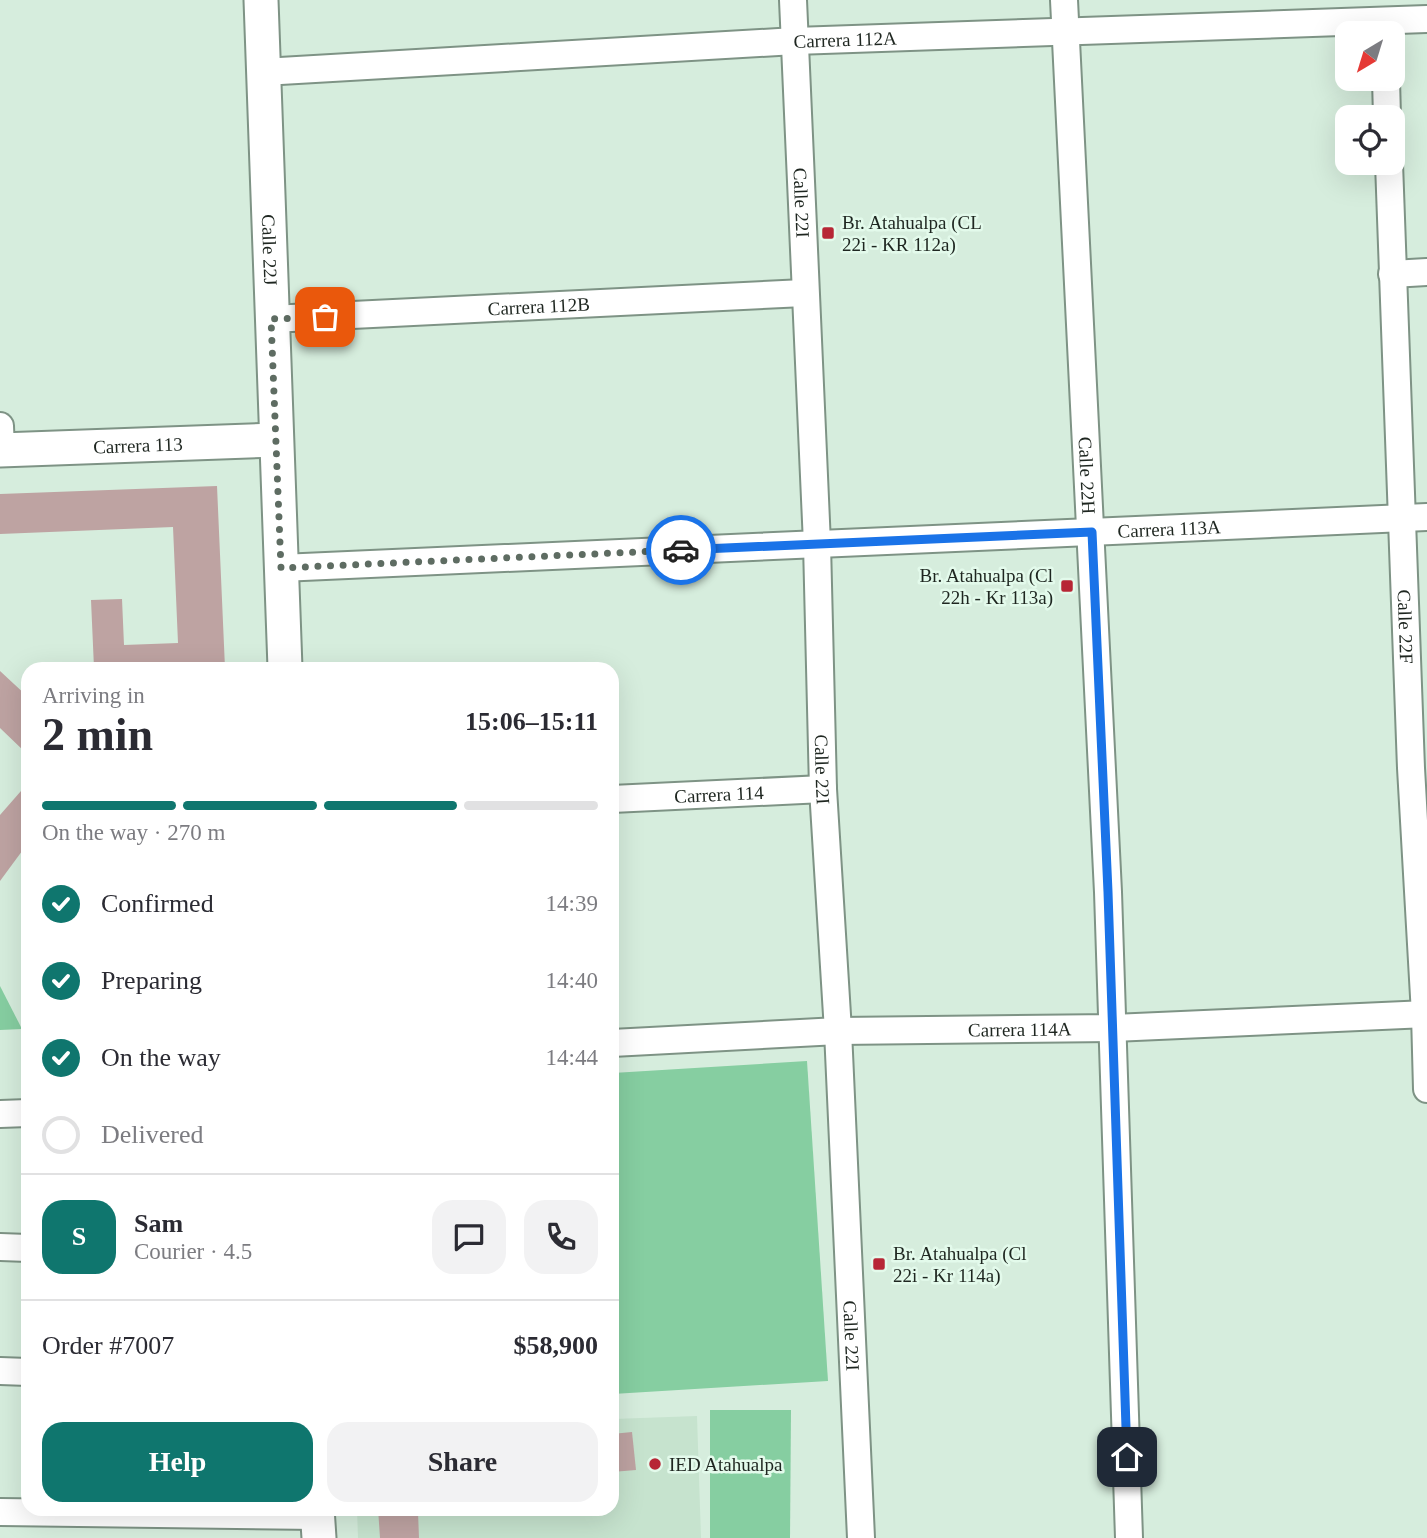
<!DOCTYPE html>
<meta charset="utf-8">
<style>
body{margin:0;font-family:Georgia,serif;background:#f2f2f3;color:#2b2b33;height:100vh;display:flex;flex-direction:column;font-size:26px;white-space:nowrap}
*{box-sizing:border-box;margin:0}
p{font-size:23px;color:#7c7c81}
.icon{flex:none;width:38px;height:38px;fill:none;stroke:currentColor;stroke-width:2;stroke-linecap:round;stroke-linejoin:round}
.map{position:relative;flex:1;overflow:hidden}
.details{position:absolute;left:21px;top:662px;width:598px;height:854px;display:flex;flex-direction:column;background:#fff;border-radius:21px;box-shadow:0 7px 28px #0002}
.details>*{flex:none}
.needle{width:46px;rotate:218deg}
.controls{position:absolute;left:1335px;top:21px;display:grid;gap:14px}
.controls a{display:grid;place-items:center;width:70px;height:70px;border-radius:14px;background:#fff;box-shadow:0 7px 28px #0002;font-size:35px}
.pin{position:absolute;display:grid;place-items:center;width:60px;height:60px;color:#fff;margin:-30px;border-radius:14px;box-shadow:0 4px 10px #0006}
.courier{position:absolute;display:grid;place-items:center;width:70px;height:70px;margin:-35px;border:5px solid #1a73e8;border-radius:50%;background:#fff;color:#222;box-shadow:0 2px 9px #0007}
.summary em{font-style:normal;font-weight:700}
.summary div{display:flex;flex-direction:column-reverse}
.summary{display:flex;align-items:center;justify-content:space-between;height:119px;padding:0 21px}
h1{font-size:46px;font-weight:700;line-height:52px}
.bar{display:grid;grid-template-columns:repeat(4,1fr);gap:10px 7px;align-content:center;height:84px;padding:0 21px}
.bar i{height:9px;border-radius:5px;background:#e1e1e2}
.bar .on{background:#0f766e}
.bar p{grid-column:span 4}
.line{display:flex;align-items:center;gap:18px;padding:0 21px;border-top:2px solid #e1e1e2}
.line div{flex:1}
.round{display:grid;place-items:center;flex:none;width:74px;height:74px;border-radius:21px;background:#f2f2f3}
ol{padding:0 21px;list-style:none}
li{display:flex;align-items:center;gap:21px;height:77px}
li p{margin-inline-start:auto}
li .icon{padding:7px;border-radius:50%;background:#0f766e;color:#fff;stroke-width:4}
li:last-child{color:#7c7c81}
li i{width:38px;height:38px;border:4px solid #e1e1e2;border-radius:50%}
.button{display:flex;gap:14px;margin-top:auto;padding:14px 21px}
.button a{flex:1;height:80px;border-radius:21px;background:#0f766e;color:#fff;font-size:28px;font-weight:700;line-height:80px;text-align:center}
.button a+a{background:#f2f2f3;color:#2b2b33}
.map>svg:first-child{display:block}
.built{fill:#c6e3ce}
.green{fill:#86cea1}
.building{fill:#bea3a2}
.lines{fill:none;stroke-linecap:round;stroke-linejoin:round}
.minor-casing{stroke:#7e9385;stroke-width:30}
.tertiary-casing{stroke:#7e9385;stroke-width:37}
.minor{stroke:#fff;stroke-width:26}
.tertiary{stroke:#fff;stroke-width:33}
.done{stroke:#5e6c62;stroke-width:7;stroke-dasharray:0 12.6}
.route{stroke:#1a73e8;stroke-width:9}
.poi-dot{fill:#b72635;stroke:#e3faeb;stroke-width:2.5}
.labels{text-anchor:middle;stroke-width:5;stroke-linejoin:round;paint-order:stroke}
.street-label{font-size:19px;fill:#1e2620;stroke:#e3faeb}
.poi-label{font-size:19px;fill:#1e2620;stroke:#e3faeb;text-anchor:start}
</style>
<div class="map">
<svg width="1427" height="1538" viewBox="0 0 1427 1538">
<rect width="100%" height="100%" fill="#d6eddd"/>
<!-- built -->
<polygon class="built" points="697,1416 701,1538 358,1538 357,1509 612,1508 613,1419"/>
<!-- green -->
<g class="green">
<polygon points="0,986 22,1029 0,1030"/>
<polygon points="807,1061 828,1381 613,1394 613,1073"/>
<polygon points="710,1410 791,1410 790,1538 710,1538"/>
</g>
<!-- building -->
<g class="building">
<polygon points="217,486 225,668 94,668 91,600 122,599 124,645 178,643 173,527 0,534 0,494"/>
<polygon points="0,671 28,697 28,776 26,776 25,752 0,728"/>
<polygon points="28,783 28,843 0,881 0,815"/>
<polygon points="28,884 28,942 26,942 22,885"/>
<polygon points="632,1432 636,1470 612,1472 612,1434"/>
<polygon points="378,1508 435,1508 435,1511 418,1512 419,1538 380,1538"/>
</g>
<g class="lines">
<defs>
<g id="minor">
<path id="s1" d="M793,0l24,544 6,245 15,242 23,507"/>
<path id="s2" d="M1064,0l44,892 21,646"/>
<path id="s3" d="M263,72l532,-31 632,-22"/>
<polyline points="1386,79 1387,117"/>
<path id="s4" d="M1389,163l22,605 14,246 2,75"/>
<polyline points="1392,274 1427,272"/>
<path id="s5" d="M271,319l533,-26"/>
<polyline points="0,426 1,450"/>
<path id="s6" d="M281,568l1146,-51"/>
<path id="s7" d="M612,799l211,-10"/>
<path id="s8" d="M612,1043l226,-12 275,-3 314,-14"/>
<polyline points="0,1114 28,1113"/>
<polyline points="0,1247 28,1248"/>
<polyline points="0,1371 28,1372"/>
<polyline points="0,1512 318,1516"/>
</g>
<g id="tertiary">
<path id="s9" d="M261,0l24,668"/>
<path id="s10" d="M0,450l276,-10"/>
<polyline points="317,1508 319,1538"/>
</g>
</defs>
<!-- minor casing -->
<use href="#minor" class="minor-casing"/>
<!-- tertiary casing -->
<use href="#tertiary" class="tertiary-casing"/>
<!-- minor -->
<use href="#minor" class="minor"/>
<!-- tertiary -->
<use href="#tertiary" class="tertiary"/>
</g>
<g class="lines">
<!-- done -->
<polyline class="done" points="325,317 271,319 281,568 681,550"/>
<!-- route -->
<polyline class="route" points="681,550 1092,532 1108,892 1127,1457"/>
</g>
<!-- markers -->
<g class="poi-dot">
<rect x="821" y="226" width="14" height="14" rx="3.5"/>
<rect x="1060" y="579" width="14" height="14" rx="3.5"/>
<rect x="872" y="1257" width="14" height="14" rx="3.5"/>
<circle cx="655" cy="1464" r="7"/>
</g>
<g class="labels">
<!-- street labels -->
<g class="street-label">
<text dy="7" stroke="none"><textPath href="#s3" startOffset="583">Carrera 112A</textPath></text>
<text dy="7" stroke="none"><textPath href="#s1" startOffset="203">Calle 22I</textPath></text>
<text dy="7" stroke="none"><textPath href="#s9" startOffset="250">Calle 22J</textPath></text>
<text dy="7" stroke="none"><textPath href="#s5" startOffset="268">Carrera 112B</textPath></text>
<text dy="7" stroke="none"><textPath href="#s10" startOffset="138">Carrera 113</textPath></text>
<text dy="7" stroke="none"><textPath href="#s2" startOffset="476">Calle 22H</textPath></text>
<text dy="7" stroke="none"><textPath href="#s6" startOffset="889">Carrera 113A</textPath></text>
<text dy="7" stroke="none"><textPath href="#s4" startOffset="464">Calle 22F</textPath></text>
<text dy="7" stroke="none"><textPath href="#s1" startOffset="770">Calle 22I</textPath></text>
<text dy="7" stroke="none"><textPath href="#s7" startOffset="107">Carrera 114</textPath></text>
<text dy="7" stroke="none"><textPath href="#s8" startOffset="408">Carrera 114A</textPath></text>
<text dy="7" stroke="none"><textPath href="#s1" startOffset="1337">Calle 22I</textPath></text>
</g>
<!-- poi labels -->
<g class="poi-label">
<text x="842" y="229">Br. Atahualpa (CL<tspan x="842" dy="22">22i - KR 112a)</tspan></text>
<text x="1053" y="582" text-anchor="end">Br. Atahualpa (Cl<tspan x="1053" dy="22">22h - Kr 113a)</tspan></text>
<text x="893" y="1260">Br. Atahualpa (Cl<tspan x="893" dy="22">22i - Kr 114a)</tspan></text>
<text x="669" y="1471">IED Atahualpa</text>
</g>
</g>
</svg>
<div class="controls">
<a><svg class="needle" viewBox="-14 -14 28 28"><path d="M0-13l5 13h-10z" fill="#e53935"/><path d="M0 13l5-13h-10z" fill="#7c7c81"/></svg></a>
<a><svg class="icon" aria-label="locate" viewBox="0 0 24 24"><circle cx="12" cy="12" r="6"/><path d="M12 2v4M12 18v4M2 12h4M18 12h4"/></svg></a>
</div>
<div class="pin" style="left:325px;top:317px;background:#ea580c"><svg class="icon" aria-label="bag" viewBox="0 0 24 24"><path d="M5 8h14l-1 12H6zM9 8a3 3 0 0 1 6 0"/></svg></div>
<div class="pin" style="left:1127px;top:1457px;background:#1f2937"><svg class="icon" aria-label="home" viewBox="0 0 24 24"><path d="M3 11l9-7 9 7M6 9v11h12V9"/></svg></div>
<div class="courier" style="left:681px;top:550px"><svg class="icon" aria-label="car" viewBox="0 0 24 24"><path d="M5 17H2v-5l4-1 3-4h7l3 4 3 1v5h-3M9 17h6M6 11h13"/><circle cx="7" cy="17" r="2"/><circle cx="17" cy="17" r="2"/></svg></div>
<section class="details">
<div class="summary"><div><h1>2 min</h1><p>Arriving in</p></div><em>15:06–15:11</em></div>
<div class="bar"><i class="on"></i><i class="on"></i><i class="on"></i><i></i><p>On the way · 270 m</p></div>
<ol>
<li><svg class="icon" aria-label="check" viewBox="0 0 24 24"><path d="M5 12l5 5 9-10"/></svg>Confirmed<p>14:39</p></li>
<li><svg class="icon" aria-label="check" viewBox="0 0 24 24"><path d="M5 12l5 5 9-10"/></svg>Preparing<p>14:40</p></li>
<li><svg class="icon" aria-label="check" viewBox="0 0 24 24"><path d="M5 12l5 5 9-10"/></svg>On the way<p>14:44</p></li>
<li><i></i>Delivered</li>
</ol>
<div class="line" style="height:126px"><b class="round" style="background:#0f766e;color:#fff">S</b><div><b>Sam</b><p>Courier · 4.5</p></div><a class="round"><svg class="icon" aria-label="chat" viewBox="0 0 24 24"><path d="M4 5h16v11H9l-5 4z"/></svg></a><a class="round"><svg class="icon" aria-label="phone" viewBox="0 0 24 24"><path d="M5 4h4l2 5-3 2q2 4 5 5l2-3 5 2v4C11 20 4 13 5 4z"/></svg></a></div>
<div class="line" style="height:91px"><div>Order #7007</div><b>$58,900</b></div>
<div class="button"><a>Help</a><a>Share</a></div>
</section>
</div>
